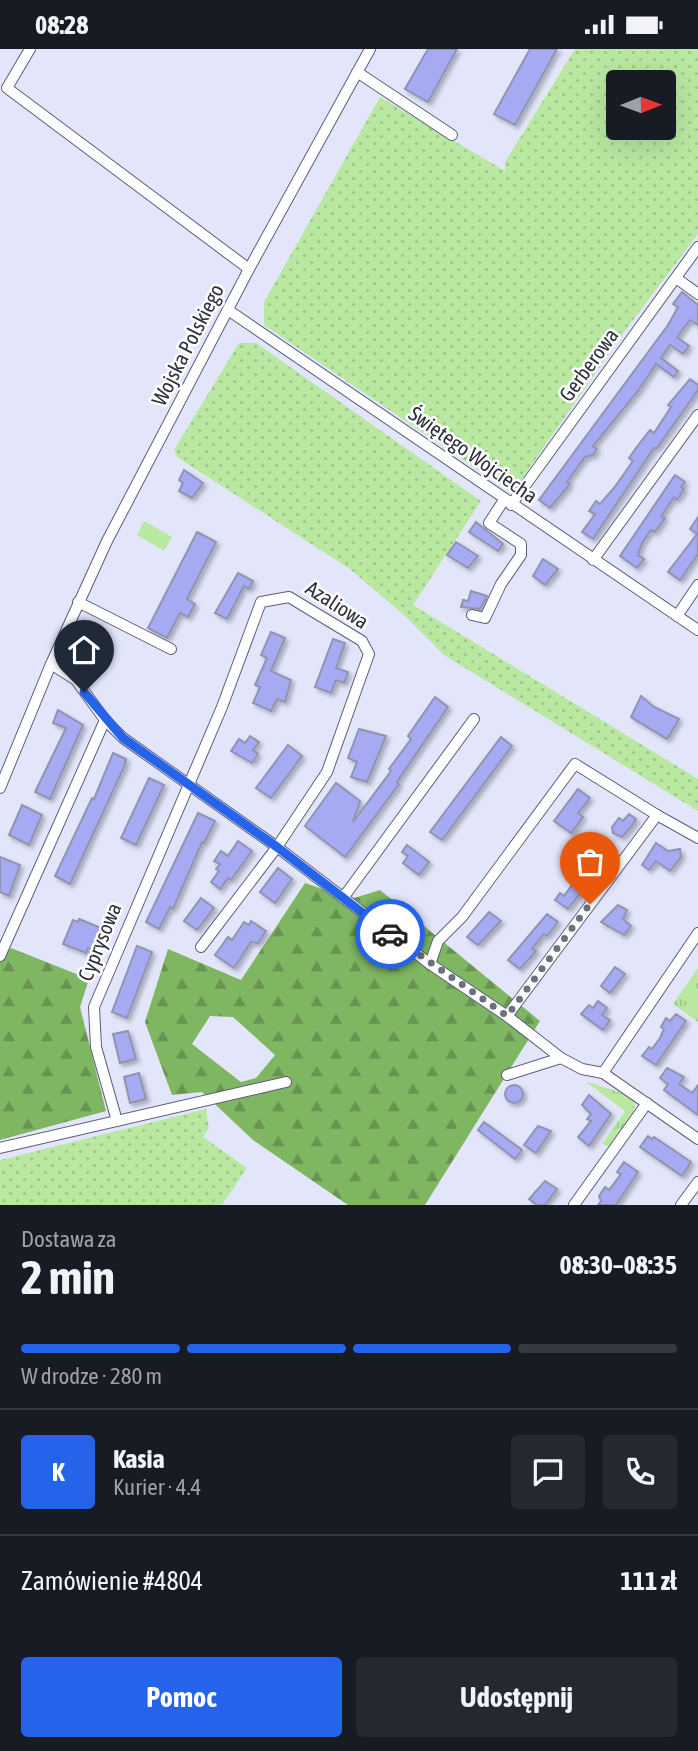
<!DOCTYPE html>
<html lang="pl">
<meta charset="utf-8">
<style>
body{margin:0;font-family:"Asap Condensed",sans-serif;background:#242831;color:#f1f3f6;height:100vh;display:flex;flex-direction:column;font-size:26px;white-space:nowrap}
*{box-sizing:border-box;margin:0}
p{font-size:23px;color:#9ea1a6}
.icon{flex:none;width:38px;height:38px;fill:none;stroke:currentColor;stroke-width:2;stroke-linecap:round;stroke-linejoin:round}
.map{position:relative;height:1156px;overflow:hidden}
.drawer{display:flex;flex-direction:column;background:#171b24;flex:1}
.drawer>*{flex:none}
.needle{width:46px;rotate:89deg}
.controls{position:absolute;left:606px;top:21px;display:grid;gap:14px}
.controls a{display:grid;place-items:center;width:70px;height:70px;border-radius:7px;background:#171b24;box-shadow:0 7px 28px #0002;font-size:35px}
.pin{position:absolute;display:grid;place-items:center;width:60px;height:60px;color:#fff;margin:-72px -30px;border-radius:50% 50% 50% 0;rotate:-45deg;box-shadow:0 0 7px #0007}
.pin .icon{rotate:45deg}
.courier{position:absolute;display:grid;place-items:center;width:70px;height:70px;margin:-35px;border:5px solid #2563eb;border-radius:50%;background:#fff;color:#222;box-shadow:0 2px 9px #0007}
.head em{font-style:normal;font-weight:700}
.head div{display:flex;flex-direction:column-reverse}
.head{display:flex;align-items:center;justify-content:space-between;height:119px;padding:0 21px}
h1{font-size:46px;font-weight:700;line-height:52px}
.bar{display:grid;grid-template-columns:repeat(4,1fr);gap:10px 7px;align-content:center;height:84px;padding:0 21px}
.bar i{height:9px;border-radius:5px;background:#363941}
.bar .on{background:#2563eb}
.bar p{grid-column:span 4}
.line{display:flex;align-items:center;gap:18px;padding:0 21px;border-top:2px solid #363941}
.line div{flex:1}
.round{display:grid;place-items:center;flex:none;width:74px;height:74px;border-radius:7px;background:#242831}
.cta{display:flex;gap:14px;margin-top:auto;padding:14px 21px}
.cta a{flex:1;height:80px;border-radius:7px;background:#2563eb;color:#fff;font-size:28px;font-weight:700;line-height:80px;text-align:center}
.cta a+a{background:#242831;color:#f1f3f6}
.status{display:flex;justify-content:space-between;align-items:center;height:49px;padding:0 35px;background:#171b24;direction:ltr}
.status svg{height:19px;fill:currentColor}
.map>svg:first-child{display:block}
.grass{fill:url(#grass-tufts)}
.forest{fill:url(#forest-firs);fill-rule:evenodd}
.garden{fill:url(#garden-dots);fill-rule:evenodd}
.pitch{fill:#b9e8a1}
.building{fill:#a6aaf2;stroke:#9093b2;stroke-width:2;filter:url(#shadow)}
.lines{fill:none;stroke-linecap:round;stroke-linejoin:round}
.minor-casing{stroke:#5b5e7a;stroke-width:12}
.minor{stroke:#fff;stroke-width:10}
.done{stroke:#6e707e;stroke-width:7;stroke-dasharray:0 12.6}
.route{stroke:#2563eb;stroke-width:9}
.labels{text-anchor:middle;stroke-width:5;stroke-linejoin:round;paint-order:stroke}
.street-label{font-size:21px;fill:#2f303c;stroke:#fff}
</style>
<div class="status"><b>08:28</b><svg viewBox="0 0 49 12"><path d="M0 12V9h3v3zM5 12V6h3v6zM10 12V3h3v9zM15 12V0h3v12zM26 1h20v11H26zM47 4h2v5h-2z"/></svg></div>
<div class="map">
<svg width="698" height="1156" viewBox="0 0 698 1156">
<defs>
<pattern id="grass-tufts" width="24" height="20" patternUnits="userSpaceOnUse" patternTransform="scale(1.75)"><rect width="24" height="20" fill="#b9e8a1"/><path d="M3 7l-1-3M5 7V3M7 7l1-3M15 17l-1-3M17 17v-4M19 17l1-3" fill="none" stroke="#9fc78c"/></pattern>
<pattern id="forest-firs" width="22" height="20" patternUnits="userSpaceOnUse" patternTransform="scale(1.75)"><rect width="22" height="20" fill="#7fb661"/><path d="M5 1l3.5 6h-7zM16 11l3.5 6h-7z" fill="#689451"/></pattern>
<pattern id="garden-dots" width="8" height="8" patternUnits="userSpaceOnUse" patternTransform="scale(1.75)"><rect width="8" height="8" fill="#b9e8a1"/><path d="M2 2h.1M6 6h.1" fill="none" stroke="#9fc78c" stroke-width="1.8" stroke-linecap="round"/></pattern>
<filter id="shadow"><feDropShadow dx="3" dy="3" stdDeviation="2" flood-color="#0004"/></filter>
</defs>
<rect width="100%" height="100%" fill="#e3e6fa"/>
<!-- grass -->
<g class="grass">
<polygon points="698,919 698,973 673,955"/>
<polygon points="585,1032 631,1047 635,1052 633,1067 610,1098 602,1095 625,1062"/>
</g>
<!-- forest -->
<g class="forest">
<path d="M305,834l46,16 29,-9 160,131 -115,184h-77l-95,-65 -51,-48 -30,3 -27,-73 23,-73 73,31zM210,967l23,1 42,38 -19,23 -15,4 -49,-38z"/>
<polygon points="11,899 89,930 80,958 106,1062 0,1091 0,911"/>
</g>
<!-- garden -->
<g class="garden">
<path d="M575,0h123v185l-74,98 -112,161 -248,-168v-23l116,-205 125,74v-9zM618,33h45v46h-45z"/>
<polygon points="239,294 256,294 481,452 413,556 698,730 698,762 444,606 405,567 350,520 177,408 174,401"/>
<polygon points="206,1060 209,1079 203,1088 247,1119 222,1156 0,1156 0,1111"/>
</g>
<!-- pitch -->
<polygon class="pitch" points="144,472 172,488 164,502 137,486"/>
<!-- building -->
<g class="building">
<polygon points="428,0 457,0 428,53 405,40"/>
<polygon points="530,0 557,0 515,76 494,65"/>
<polygon points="682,243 698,256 698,276 690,271 677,288 689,297 683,305 670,296 661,309 678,322 674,328 656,315 638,342 593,397 597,400 593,406 585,408 567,433 570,435 550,459 539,451 668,276 678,258 673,255"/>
<polygon points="690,330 698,336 698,341 657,399 654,399 593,490 582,483 595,465 589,462 596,452 600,455 614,439 633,412 629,409 636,399 650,381 654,384 671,358 668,356"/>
<polygon points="184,421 203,434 192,449 179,442 183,434 179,431"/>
<polygon points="675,426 685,433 681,438 684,440 677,451 674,448 661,467 665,469 655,483 651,481 642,494 638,506 644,510 637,519 620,507"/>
<polygon points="698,468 698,505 680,531 668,523 697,485 690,480"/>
<polygon points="476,473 503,495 498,502 469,483"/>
<polygon points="197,483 216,493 187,550 195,555 188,568 180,564 167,589 148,579"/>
<polygon points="456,493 478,507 468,519 447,506"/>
<polygon points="543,510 558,520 545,536 533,527"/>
<polygon points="238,524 253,532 249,540 244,537 227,570 215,564"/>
<polygon points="471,542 487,547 480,560 461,558 463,551 468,552"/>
<polygon points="271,583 285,589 271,622 291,631 285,653 277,650 271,662 253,654 260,638 255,636 267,609 261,606"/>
<polygon points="333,590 345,594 336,619 348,623 344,634 336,631 331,644 315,638"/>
<polygon points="641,647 654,658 679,670 667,690 631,668"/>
<polygon points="435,648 448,658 397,733 399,735 345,808 305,777 336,734 360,752 353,773 391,722 389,720 411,690 408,687"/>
<polygon points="58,661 83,676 50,750 35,743 66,679 53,674"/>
<polygon points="359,680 386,687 367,733 351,728 357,713 348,709"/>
<polygon points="250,687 259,693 253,701 258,705 252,714 231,702 239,690 245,694"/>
<polygon points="501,688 512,697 442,791 430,783"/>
<polygon points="288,696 302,707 271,749 256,739"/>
<polygon points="113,704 126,710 124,718 70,835 55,827 92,749 94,750"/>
<polygon points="149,729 164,736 136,796 121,789"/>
<polygon points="578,740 590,749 578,764 583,768 571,784 554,772"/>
<polygon points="22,756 42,766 29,796 9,786"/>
<polygon points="198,764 215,772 204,794 202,793 173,860 170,858 159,880 146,873"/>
<polygon points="629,765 636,770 631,778 622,788 613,784 612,778 619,769 623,772"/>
<polygon points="238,792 252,802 231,831 228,829 220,840 211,833 219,822 216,820 220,815 214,812 221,802 228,807"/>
<polygon points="656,794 668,802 680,800 681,808 670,822 656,812 649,821 642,816"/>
<polygon points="407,796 429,813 419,826 403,814 408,807 402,803"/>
<polygon points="587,801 597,808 594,813 598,816 593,823 577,815"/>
<polygon points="0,808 20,816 9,847 0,843"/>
<polygon points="278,819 292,830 275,854 260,843"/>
<polygon points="572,836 581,843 568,860 555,851 560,844 564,847"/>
<polygon points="201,849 214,859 197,881 184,872"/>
<polygon points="618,856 627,861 623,870 631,877 624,886 601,873"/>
<polygon points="489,863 501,872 478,896 467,888"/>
<polygon points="547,865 558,873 547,887 544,885 532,900 536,902 520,920 508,911"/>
<polygon points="79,870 101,879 92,901 88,899 86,904 63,895 73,871 78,873"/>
<polygon points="251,872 266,882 258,894 251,893 234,919 215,906 228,888 232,891 244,873 249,876"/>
<polygon points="137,897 152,903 127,969 112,963"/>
<polygon points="615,918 625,925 610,944 601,937"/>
<polygon points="598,952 607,959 602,966 610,971 603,981 581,965 589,956 593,959"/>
<polygon points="676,965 686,972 656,1016 642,1007 649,998 652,1000 660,989 664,980 661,978 666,969 670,972"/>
<polygon points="128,982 136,1010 120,1014 113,985"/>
<polygon points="667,1019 684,1028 679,1035 692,1044 698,1036 698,1066 664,1041 668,1035 660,1029"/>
<polygon points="139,1024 146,1050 130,1054 124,1028"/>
<circle cx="514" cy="1045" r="9"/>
<polygon points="589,1046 611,1065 589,1097 578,1088 591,1072 587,1070 591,1065 582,1056"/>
<polygon points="484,1073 522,1101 515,1110 478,1081"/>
<polygon points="538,1077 551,1082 536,1104 524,1096"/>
<polygon points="648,1087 652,1090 654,1088 691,1113 682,1127 640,1098"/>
<polygon points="624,1113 638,1123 616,1156 598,1156 601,1152 599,1147 605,1138 609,1141 621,1125 617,1123"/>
<polygon points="545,1132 557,1140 545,1156 537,1156 529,1150"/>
</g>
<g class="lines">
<defs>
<g id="minor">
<polyline points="30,0 7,39 249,220"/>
<polyline points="357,23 452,86"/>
<polyline points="676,229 698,245"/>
<polyline points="228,261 698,581"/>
<polyline points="511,456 698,198"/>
<polyline points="593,511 698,366"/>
<polyline points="78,553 171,600"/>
<polyline points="472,566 485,569 501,535 521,506 521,495 489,474 504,451"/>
<polyline points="677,567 698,536"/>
<polyline points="51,615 76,631 105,671 123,689 277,798 430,915 507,967 561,1009 582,1020 603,1024 698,1090"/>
<polyline points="0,739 51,615 107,492 249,220 370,0"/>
<polyline points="343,849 474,670"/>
<polyline points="0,907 105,671"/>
<polyline points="430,915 438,892 462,868 575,715 657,766"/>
<polyline points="507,967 657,766 698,789"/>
<polyline points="603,1024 698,884"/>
<polyline points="507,1026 561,1009"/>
<polyline points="117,1072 96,998 94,958 222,658 261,553 289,548 362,592 369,605 327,723 277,798 201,898"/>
<polyline points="0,1099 286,1033"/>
<polyline points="574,1156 647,1054"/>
<polyline points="681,1156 698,1133"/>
</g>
</defs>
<!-- minor casing -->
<use href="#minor" class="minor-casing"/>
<!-- minor -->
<use href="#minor" class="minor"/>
</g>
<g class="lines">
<!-- done -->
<polyline class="done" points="390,885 507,967 590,855"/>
<!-- route -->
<polyline class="route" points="84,643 123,689 277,798 390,885"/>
</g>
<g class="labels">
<!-- street labels -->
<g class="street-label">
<text transform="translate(188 296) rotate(-63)" y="7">Wojska Polskiego</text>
<text transform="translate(589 316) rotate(-54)" y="7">Gerberowa</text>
<text transform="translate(473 406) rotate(35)" y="7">Świętego Wojciecha</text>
<text transform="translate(337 556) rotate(33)" y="7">Azaliowa</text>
<text transform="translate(100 893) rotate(-68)" y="7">Cyprysowa</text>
</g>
</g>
</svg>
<div class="controls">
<a><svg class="needle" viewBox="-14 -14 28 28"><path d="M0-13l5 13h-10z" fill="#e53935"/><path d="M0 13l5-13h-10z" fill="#9ea1a6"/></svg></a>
</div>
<div class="pin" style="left:590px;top:855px;background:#ea580c"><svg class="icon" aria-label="bag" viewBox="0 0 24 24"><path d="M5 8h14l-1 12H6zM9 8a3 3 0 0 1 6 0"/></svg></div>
<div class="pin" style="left:84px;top:643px;background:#1f2937"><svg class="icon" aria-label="home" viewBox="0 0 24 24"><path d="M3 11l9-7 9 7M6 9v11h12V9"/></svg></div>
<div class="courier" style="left:390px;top:885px"><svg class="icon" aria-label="car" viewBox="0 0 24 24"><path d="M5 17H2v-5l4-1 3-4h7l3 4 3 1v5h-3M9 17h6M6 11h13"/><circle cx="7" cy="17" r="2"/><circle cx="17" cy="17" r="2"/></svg></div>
</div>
<section class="drawer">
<div class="head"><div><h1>2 min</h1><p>Dostawa za</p></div><em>08:30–08:35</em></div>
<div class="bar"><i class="on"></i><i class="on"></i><i class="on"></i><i></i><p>W drodze · 280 m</p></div>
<div class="line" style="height:126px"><b class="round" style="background:#2563eb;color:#fff">K</b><div><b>Kasia</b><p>Kurier · 4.4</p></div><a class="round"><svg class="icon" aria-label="chat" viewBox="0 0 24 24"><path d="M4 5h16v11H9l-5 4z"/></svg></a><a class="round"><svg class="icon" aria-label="phone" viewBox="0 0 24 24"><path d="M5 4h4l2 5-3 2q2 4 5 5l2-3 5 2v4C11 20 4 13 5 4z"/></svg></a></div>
<div class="line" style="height:91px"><div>Zamówienie #4804</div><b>111 zł</b></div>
<div class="cta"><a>Pomoc</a><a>Udostępnij</a></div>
</section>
